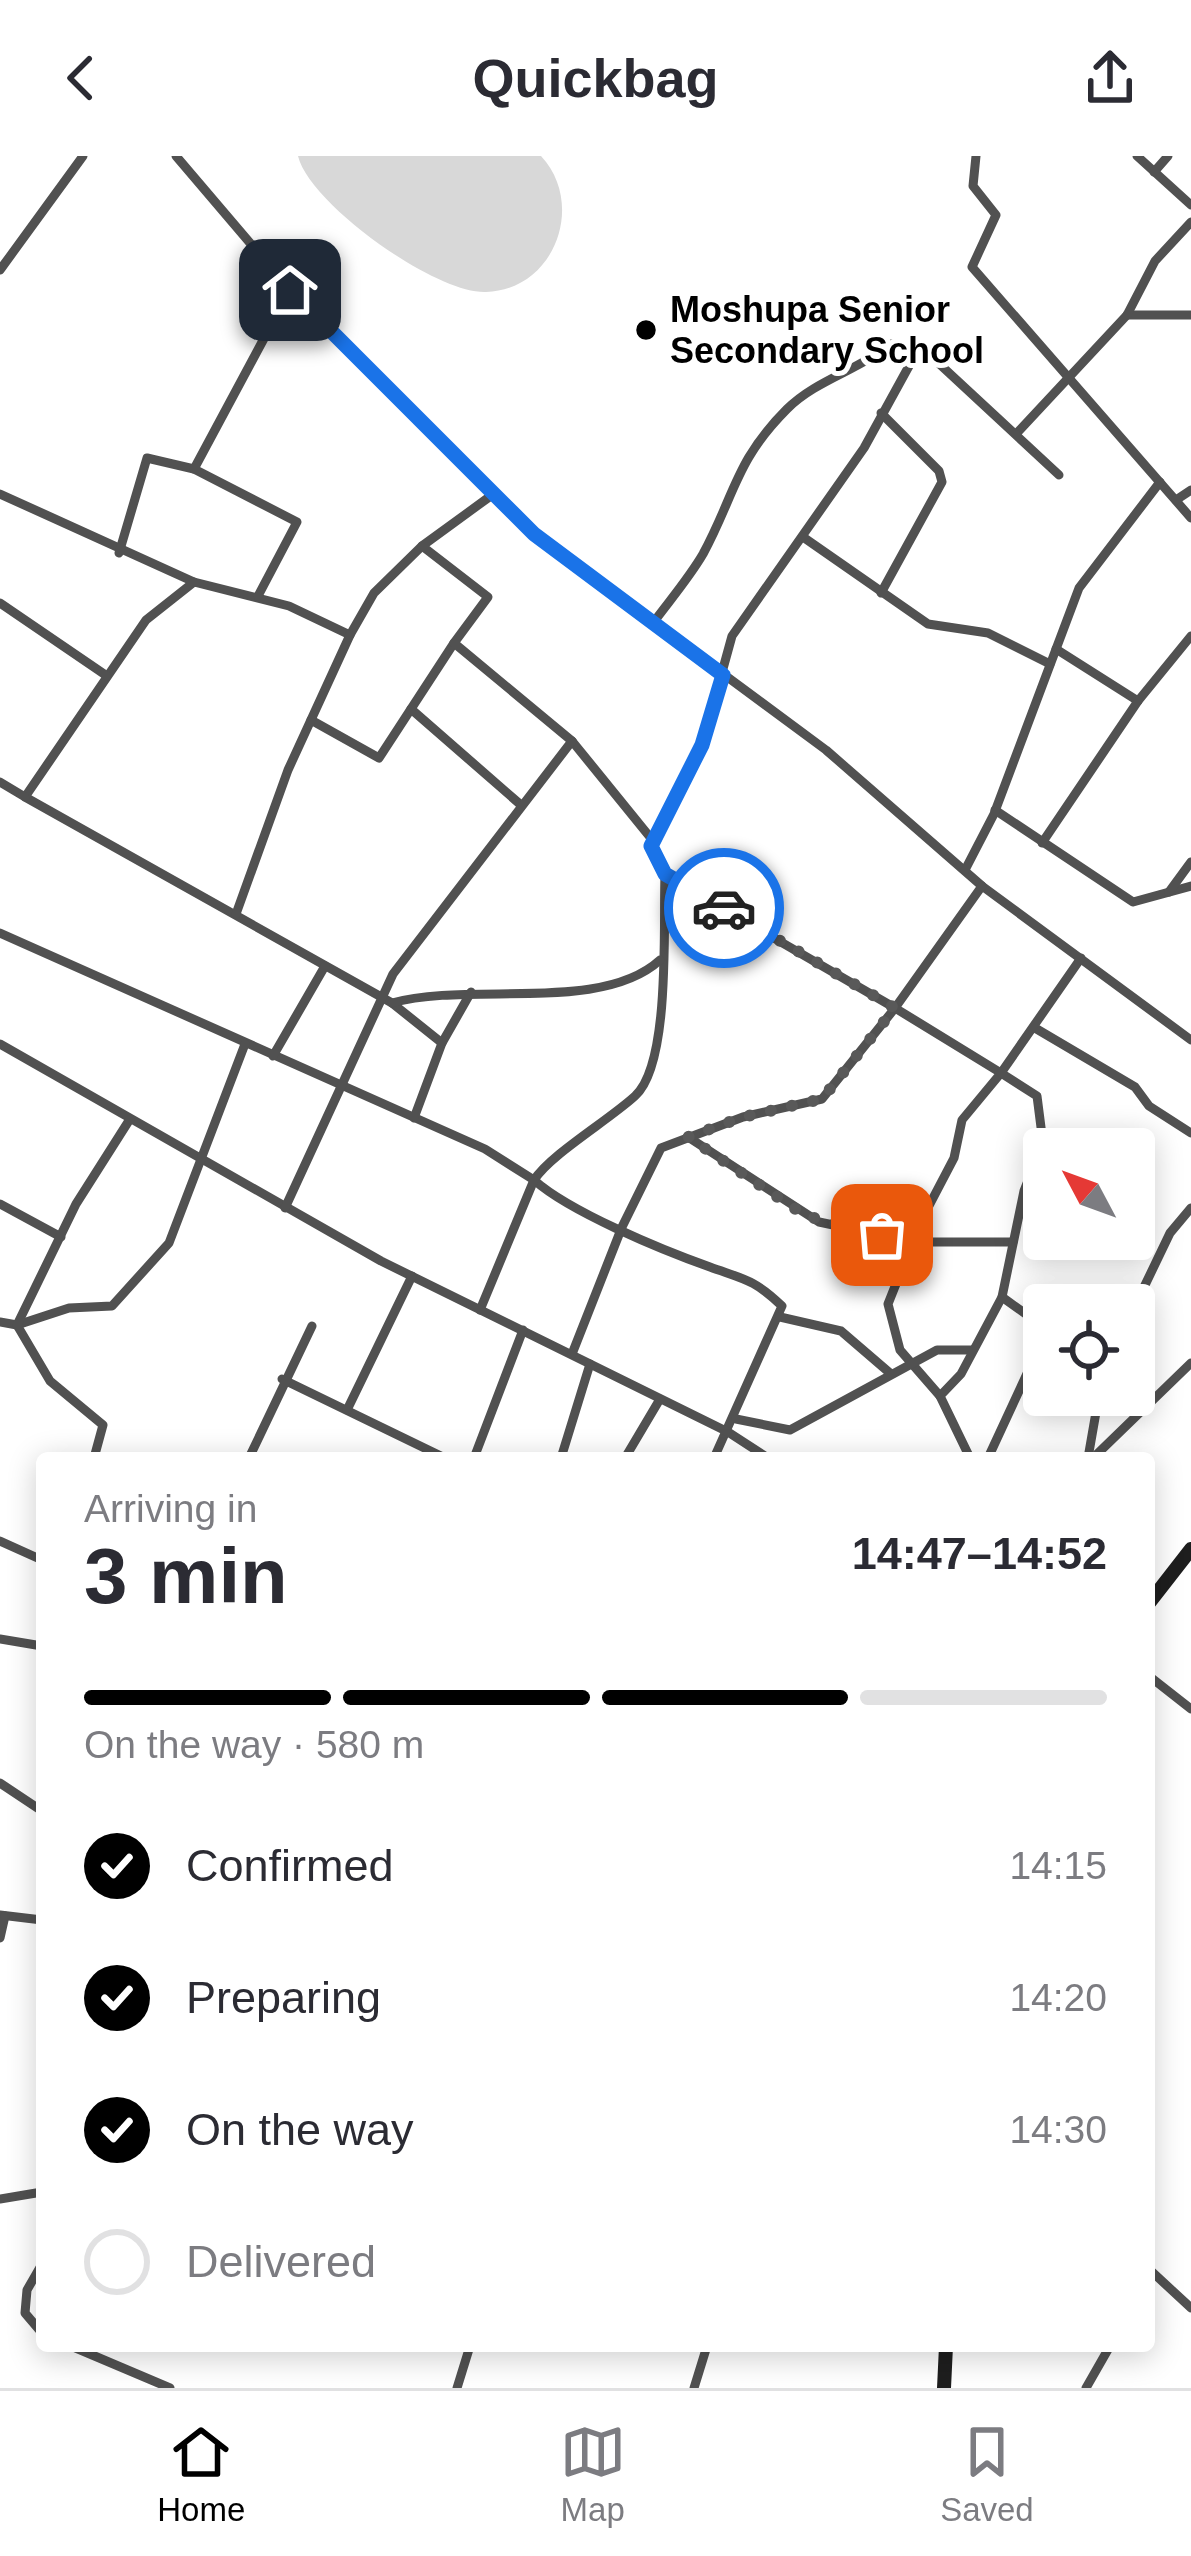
<!DOCTYPE html>
<meta charset="utf-8">
<style>
body{margin:0;font-family:Arial,sans-serif;background:#f2f2f3;color:#2b2b33;height:100vh;display:flex;flex-direction:column;font-size:45px;white-space:nowrap}
*{box-sizing:border-box;margin:0}
p{font-size:39px;color:#7c7c81}
.icon{flex:none;width:66px;height:66px;fill:none;stroke:currentColor;stroke-width:2;stroke-linecap:round;stroke-linejoin:round}
.map{position:relative;flex:1;overflow:hidden}
.panel{position:absolute;left:36px;top:1296px;width:1119px;height:900px;display:flex;flex-direction:column;background:#fff;border-radius:12px;box-shadow:0 6px 30px #0003}
.panel>*{flex:none}
.needle{width:78px;rotate:311deg}
.fabs{position:absolute;left:1023px;top:972px;display:grid;gap:24px}
.fabs a{display:grid;place-items:center;width:132px;height:132px;border-radius:12px;background:#fff;box-shadow:0 6px 30px #0003;font-size:60px}
.pin{position:absolute;display:grid;place-items:center;width:102px;height:102px;color:#fff;margin:-51px;border-radius:24px;box-shadow:0 6px 18px #0006}
.courier{position:absolute;display:grid;place-items:center;width:120px;height:120px;margin:-60px;border:9px solid #1a73e8;border-radius:50%;background:#fff;color:#222;box-shadow:0 3px 15px #0007}
.overview em{font-style:normal;font-weight:700}
.overview div{display:flex;flex-direction:column-reverse}
.overview{display:flex;align-items:center;justify-content:space-between;height:204px;padding:0 48px}
h1{font-size:78px;font-weight:700;line-height:90px}
.bar{display:grid;grid-template-columns:repeat(4,1fr);gap:18px 12px;align-content:center;height:144px;padding:0 48px}
.bar i{height:15px;border-radius:9px;background:#e1e1e2}
.bar .current{background:#000}
.bar p{grid-column:span 4}
ol{padding:0 48px;list-style:none}
li{display:flex;align-items:center;gap:36px;height:132px}
li p{margin-inline-start:auto}
li .icon{padding:12px;border-radius:50%;background:#000;color:#fff;stroke-width:4}
li:last-child{color:#7c7c81}
li i{width:66px;height:66px;border:6px solid #e1e1e2;border-radius:50%}
header{display:flex;justify-content:space-between;align-items:center;height:156px;padding:0 48px;background:#fff;font-size:54px;font-weight:700}
.tab-bar{display:flex;justify-content:space-around;align-items:center;height:168px;border-top:3px solid #e1e1e2;background:#fff;font-size:33px;color:#7c7c81}
.tab-bar a{display:grid;justify-items:center;gap:6px}
.tab-bar .current{color:#000}
.map>svg:first-child{display:block}
.green{fill:#d8d8d8}
.lines{fill:none;stroke-linecap:round;stroke-linejoin:round}
.minor{stroke:#515151;stroke-width:9}
.secondary{stroke:#1e1e1e;stroke-width:14}
.done{stroke:#595959;stroke-width:12;stroke-dasharray:0 21.6}
.route{stroke:#1a73e8;stroke-width:15}
.poi-dot{fill:#000;stroke:#fff;stroke-width:4.5}
.labels{text-anchor:middle;stroke-width:10;stroke-linejoin:round;paint-order:stroke}
.poi-label{font-size:36px;font-weight:bold;fill:#000;stroke:#fff;text-anchor:start}
</style>
<header><svg class="icon" aria-label="back" viewBox="0 0 24 24"><path d="M15 5l-7 7 7 7"/></svg>Quickbag<svg class="icon" aria-label="share" viewBox="0 0 24 24"><path d="M12 15V3M7 8l5-5 5 5M5 13v7h14v-7"/></svg></header>
<div class="map">
<svg width="1191" height="2232" viewBox="0 0 1191 2232">
<rect width="100%" height="100%" fill="#fff"/>
<!-- green -->
<path class="green" d="M298,0h243c45,48 14,134 -55,136 -51,2 -177,-89 -188,-136z"/>
<g class="lines">
<!-- minor -->
<g class="minor">
<polyline points="176,0 290,134 534,378 826,594 982,730 1191,884"/>
<polyline points="976,0 973,30 996,59 972,111 1191,362"/>
<polyline points="1137,0 1191,49"/>
<polyline points="1154,16 1168,0"/>
<polyline points="0,114 83,0"/>
<polyline points="1127,159 1191,159"/>
<polyline points="920,190 864,292 732,480 702,589 652,694 665,719 895,852 982,730"/>
<polyline points="881,257 939,315 942,326 881,437"/>
<polyline points="1017,277 1127,159 1155,105 1191,66"/>
<polyline points="0,338 194,426"/>
<polyline points="1176,344 1191,334"/>
<polyline points="803,381 928,468 988,477 1050,508"/>
<polyline points="422,390 374,437 350,479 289,450 194,426 146,464 25,641 392,847 442,887"/>
<polyline points="119,397 147,302 194,313"/>
<polyline points="258,440 297,366 194,313 290,134"/>
<polyline points="0,447 107,520"/>
<path d="M653,467c17,-23 36,-45 50,-69 32,-59 32,-93 84,-145 29,-29 72,-39 104,-65l29,2 139,129"/>
<polyline points="1056,493 1138,545"/>
<polyline points="411,553 521,649"/>
<polyline points="311,564 379,602 454,487"/>
<polyline points="572,585 654,686"/>
<polyline points="0,626 25,641"/>
<polyline points="995,654 1133,746 1191,730"/>
<polyline points="1042,687 1138,545 1191,480"/>
<polyline points="965,714 994,658 1079,432 1160,326"/>
<path d="M665,719c-2,48 6,189 -30,221 -26,24 -84,58 -101,84 36,32 128,70 176,87 33,12 44,12 72,39l-68,152"/>
<polyline points="1169,736 1191,706"/>
<polyline points="236,758 288,614 350,479"/>
<polyline points="0,777 485,993 534,1024 480,1154"/>
<path d="M392,847c77,-22 209,11 268,-43"/>
<polyline points="1035,872 1135,931 1149,950 1191,977"/>
<polyline points="0,888 381,1105 728,1276 768,1302"/>
<polyline points="273,900 325,810"/>
<polyline points="414,962 442,887 471,836"/>
<polyline points="688,981 819,1066 914,1086 1013,1086"/>
<polyline points="0,1048 61,1081"/>
<polyline points="285,1052 393,818 572,585 454,487 488,441 422,390 492,339"/>
<polyline points="1002,1141 1044,1171"/>
<polyline points="1134,1152 1170,1077 1191,1052"/>
<polyline points="780,1161 841,1175 891,1218"/>
<polyline points="0,1166 17,1169 69,1152 112,1150 169,1087 245,888"/>
<polyline points="572,1198 622,1071 661,992 743,961 822,943 895,852 1001,917 962,964 954,1002 921,1065 888,1148 900,1194 940,1240"/>
<polyline points="282,1223 445,1302"/>
<polyline points="347,1254 412,1120"/>
<polyline points="736,1263 790,1274 937,1194 973,1194"/>
<polyline points="94,1302 103,1269 50,1225 17,1169 76,1048 130,963"/>
<polyline points="249,1302 312,1170"/>
<polyline points="474,1302 523,1174"/>
<polyline points="561,1302 590,1208"/>
<polyline points="625,1302 660,1243"/>
<polyline points="970,1302 940,1240 961,1218 1002,1141 1024,1035 1043,987 1037,940 1001,917 1081,802"/>
<polyline points="988,1302 1044,1181"/>
<polyline points="1088,1302 1099,1239"/>
<polyline points="1093,1302 1191,1207"/>
<polyline points="0,1385 42,1404"/>
<polyline points="0,1483 42,1490"/>
<polyline points="1149,1520 1191,1553"/>
<polyline points="0,1627 42,1655"/>
<polyline points="0,1759 42,1764"/>
<polyline points="0,1782 5,1760"/>
<polyline points="0,2043 42,2036"/>
<polyline points="42,2108 27,2134 25,2157 42,2177"/>
<polyline points="1149,2113 1191,2152"/>
<polyline points="71,2190 170,2232"/>
<polyline points="457,2232 470,2190"/>
<polyline points="694,2232 707,2190"/>
<polyline points="1086,2232 1110,2190"/>
</g>
<!-- secondary -->
<g class="secondary">
<polyline points="1149,1447 1191,1393"/>
<polyline points="944,2232 946,2190"/>
</g>
</g>
<g class="lines">
<!-- done -->
<polyline class="done" points="724,752 895,852 822,943 743,961 688,981 806,1060 882,1079"/>
<!-- route -->
<polyline class="route" points="290,134 534,378 723,519 702,589 651,690 665,718 724,752"/>
</g>
<!-- markers -->
<circle class="poi-dot" cx="646" cy="174" r="12"/>
<g class="labels">
<!-- poi labels -->
<g class="poi-label">
<text x="670" y="166">Moshupa Senior<tspan x="670" dy="41">Secondary School</tspan></text>
</g>
</g>
</svg>
<div class="fabs">
<a><svg class="needle" viewBox="-14 -14 28 28"><path d="M0-13l5 13h-10z" fill="#e53935"/><path d="M0 13l5-13h-10z" fill="#7c7c81"/></svg></a>
<a><svg class="icon" aria-label="locate" viewBox="0 0 24 24"><circle cx="12" cy="12" r="6"/><path d="M12 2v4M12 18v4M2 12h4M18 12h4"/></svg></a>
</div>
<div class="pin" style="left:882px;top:1079px;background:#ea580c"><svg class="icon" aria-label="bag" viewBox="0 0 24 24"><path d="M5 8h14l-1 12H6zM9 8a3 3 0 0 1 6 0"/></svg></div>
<div class="pin" style="left:290px;top:134px;background:#1f2937"><svg class="icon" aria-label="home" viewBox="0 0 24 24"><path d="M3 11l9-7 9 7M6 9v11h12V9"/></svg></div>
<div class="courier" style="left:724px;top:752px"><svg class="icon" aria-label="car" viewBox="0 0 24 24"><path d="M5 17H2v-5l4-1 3-4h7l3 4 3 1v5h-3M9 17h6M6 11h13"/><circle cx="7" cy="17" r="2"/><circle cx="17" cy="17" r="2"/></svg></div>
<section class="panel">
<div class="overview"><div><h1>3 min</h1><p>Arriving in</p></div><em>14:47–14:52</em></div>
<div class="bar"><i class="current"></i><i class="current"></i><i class="current"></i><i></i><p>On the way · 580 m</p></div>
<ol>
<li><svg class="icon" aria-label="check" viewBox="0 0 24 24"><path d="M5 12l5 5 9-10"/></svg>Confirmed<p>14:15</p></li>
<li><svg class="icon" aria-label="check" viewBox="0 0 24 24"><path d="M5 12l5 5 9-10"/></svg>Preparing<p>14:20</p></li>
<li><svg class="icon" aria-label="check" viewBox="0 0 24 24"><path d="M5 12l5 5 9-10"/></svg>On the way<p>14:30</p></li>
<li><i></i>Delivered</li>
</ol>
</section>
</div>
<nav class="tab-bar">
<a class="current"><svg class="icon" aria-label="home" viewBox="0 0 24 24"><path d="M3 11l9-7 9 7M6 9v11h12V9"/></svg>Home</a>
<a><svg class="icon" aria-label="map" viewBox="0 0 24 24"><path d="M3 6l6-2 6 2 6-2v14l-6 2-6-2-6 2zM9 4v14M15 6v14"/></svg>Map</a>
<a><svg class="icon" aria-label="saved" viewBox="0 0 24 24"><path d="M7 4h10v16l-5-4-5 4z"/></svg>Saved</a>
</nav>
